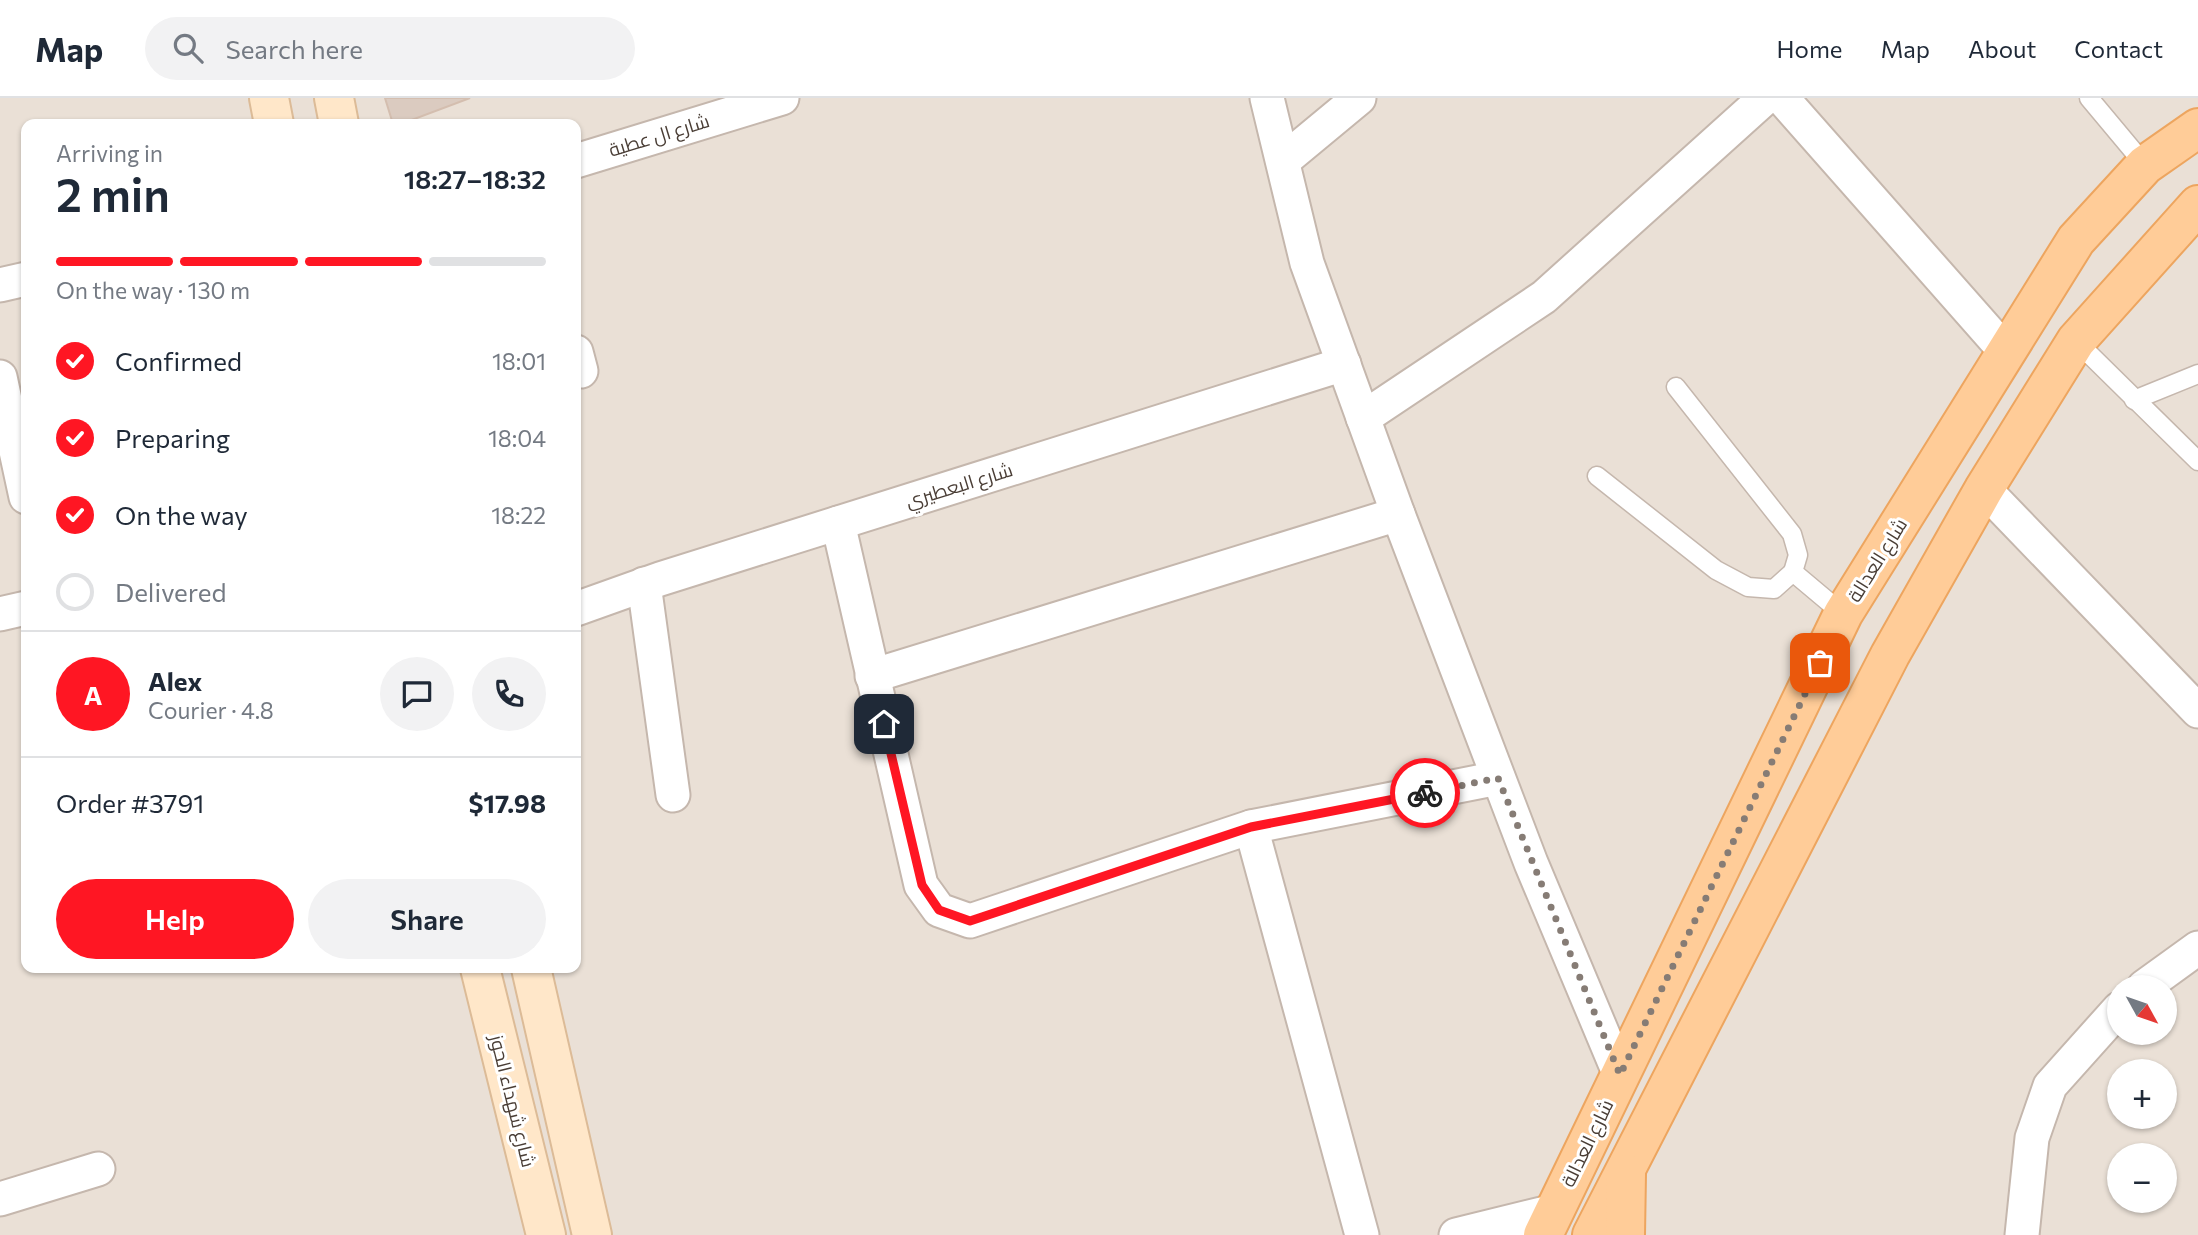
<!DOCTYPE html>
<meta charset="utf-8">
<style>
body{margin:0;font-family:Commissioner,Cairo,sans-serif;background:#f2f2f3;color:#1f2937;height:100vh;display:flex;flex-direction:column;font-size:26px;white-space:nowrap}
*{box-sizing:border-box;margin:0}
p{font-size:23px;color:#747a83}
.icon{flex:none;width:38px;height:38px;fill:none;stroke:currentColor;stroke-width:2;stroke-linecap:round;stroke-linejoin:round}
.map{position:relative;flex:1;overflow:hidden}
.side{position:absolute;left:21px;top:21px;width:560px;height:854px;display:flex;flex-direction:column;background:#fff;border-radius:14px;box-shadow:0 2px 5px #0004}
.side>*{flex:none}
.needle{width:46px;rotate:130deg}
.buttons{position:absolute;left:2107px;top:877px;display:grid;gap:14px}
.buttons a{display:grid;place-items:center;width:70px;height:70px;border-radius:50%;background:#fff;box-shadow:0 2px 5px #0004;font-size:35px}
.pin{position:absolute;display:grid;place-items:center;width:60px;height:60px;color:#fff;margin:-30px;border-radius:14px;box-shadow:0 4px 10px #0006}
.courier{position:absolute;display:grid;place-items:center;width:70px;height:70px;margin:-35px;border:5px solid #ff1623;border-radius:50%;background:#fff;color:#222;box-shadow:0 2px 9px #0007}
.summary em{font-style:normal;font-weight:600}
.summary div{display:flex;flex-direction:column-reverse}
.summary{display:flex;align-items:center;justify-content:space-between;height:119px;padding:0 35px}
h1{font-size:46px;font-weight:600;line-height:52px}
.bar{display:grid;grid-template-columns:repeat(4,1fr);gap:10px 7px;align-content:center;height:84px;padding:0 35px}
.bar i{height:9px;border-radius:5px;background:#e0e1e3}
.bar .active{background:#ff1623}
.bar p{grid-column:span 4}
.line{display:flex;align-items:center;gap:18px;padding:0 35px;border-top:2px solid #e0e1e3}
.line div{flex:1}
.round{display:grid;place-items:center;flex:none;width:74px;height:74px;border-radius:37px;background:#f2f2f3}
ol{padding:0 35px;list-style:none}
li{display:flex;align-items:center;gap:21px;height:77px}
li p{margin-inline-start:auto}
li .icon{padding:7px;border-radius:50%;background:#ff1623;color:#fff;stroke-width:4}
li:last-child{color:#747a83}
li i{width:38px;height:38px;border:4px solid #e0e1e3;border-radius:50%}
.primary-button{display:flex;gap:14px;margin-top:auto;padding:14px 35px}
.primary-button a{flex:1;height:80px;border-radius:42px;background:#ff1623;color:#fff;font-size:28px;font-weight:600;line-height:80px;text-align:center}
.primary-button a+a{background:#f2f2f3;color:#1f2937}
header{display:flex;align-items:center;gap:42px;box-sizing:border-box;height:98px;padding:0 35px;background:#fff;border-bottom:2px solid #e0e1e3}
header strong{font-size:33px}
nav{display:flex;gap:38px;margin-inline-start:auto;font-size:24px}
.search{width:490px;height:63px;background:#f2f2f3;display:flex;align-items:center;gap:18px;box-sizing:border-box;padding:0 24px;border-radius:38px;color:#747a83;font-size:26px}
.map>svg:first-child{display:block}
.residential{fill:#eae0d6;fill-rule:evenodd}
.building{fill:#dbcbc0;stroke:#d4beaf;stroke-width:2}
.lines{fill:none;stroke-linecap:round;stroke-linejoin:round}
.lane-casing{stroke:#c5b7ad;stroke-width:21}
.street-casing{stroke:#c5b7ad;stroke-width:37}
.secondary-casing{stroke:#dcbb97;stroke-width:42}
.primary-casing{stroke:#eda55f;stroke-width:42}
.lane{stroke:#fff;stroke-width:18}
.street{stroke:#fff;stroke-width:33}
.secondary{stroke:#ffe7c9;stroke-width:38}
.primary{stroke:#ffcc98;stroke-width:38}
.done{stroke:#867c75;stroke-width:7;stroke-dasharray:0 12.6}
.route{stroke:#ff1623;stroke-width:9}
.labels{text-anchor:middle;stroke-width:6;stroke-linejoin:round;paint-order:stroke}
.street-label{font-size:19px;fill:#4a3e36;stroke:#fff}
</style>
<header>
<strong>Map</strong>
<div class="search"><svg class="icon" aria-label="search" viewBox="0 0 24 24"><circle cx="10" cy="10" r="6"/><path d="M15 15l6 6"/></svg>Search here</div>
<nav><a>Home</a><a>Map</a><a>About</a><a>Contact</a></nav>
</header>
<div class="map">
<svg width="2198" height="1137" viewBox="0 0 2198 1137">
<rect width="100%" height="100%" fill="#f5efe9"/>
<!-- residential -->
<path class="residential" d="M0,0h2198v1137h-2198zM26,26h550v844h-550zM2119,889h46v45h-46zM2119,973h46v45h-46zM2119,1057h46v45h-46z"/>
<!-- building -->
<polygon class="building" points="385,0 470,0 401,26 393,26"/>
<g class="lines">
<defs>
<g id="lane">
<polyline points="2089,0 2145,67"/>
<polyline points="2076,243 2198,363"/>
<polyline points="1676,289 1792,436 1798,457 1793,474 1843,516"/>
<polyline points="2134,302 2198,276"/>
<polyline points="1597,378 1716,472 1748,489 1774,491 1793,474"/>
</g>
<g id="street">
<polyline points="1267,0 1307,165 1398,416 1531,765 1620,977"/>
<polyline points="1782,0 2007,255"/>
<polyline points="576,63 782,0"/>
<polyline points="1283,63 1359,0"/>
<polyline points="0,187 26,181"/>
<polyline points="576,254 581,273"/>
<polyline points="0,279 26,399"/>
<polyline points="1363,320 1544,199 1765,0"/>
<polyline points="1984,391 2198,613"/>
<polyline points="838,425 921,787 939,812 970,823 1251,729 1498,680"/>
<polyline points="644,486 673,697"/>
<polyline points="576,511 660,481 1344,266"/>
<polyline points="0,516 26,510"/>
<polyline points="872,578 1398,416"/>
<polyline points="1251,729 1362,1137"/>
<polyline points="2144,889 2198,850"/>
<polyline points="0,1101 98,1071"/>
<polyline points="1456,1137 1554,1113"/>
<polyline points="2022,1137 2032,1040 2050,988 2119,911"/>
</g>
<g id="secondary">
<polyline points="269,0 274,26"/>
<polyline points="334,0 339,26"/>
<polyline points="480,870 546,1137"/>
<polyline points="531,870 592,1137"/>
</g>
<g id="primary">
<polyline points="1543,1137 1843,516 2076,142 2145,67 2198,30"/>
<polyline points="1592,1137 1890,557 1984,391 2076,243 2198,107"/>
<polyline points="1625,1137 1626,1076"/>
</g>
</defs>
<!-- lane casing -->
<use href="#lane" class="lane-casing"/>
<!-- street casing -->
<use href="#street" class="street-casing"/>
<!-- secondary casing -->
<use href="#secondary" class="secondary-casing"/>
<!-- primary casing -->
<use href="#primary" class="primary-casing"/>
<!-- lane -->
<use href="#lane" class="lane"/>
<!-- street -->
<use href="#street" class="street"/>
<!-- secondary -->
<use href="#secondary" class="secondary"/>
<!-- primary -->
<use href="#primary" class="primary"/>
</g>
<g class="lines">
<!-- done -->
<polyline class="done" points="1425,695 1498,680 1620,977 1820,565"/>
<!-- route -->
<polyline class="route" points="884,626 922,787 939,812 970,823 1251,729 1425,695"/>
</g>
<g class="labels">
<!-- street labels -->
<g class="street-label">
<text transform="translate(659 37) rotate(-17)" y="7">شارع ال عطية</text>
<text transform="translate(959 387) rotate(-17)" y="7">شارع البعطيري</text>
<text transform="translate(1877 462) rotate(-58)" y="7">شارع العدالة</text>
<text transform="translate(513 1003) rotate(76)" y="7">شارع شهداء الحوز</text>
<text transform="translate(1587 1045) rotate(-64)" y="7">شارع العدالة</text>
</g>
</g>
</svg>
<div class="buttons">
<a><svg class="needle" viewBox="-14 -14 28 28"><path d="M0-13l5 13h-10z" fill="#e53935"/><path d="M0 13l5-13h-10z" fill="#747a83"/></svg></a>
<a>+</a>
<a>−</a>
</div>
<div class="pin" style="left:1820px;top:565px;background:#ea580c"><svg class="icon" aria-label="bag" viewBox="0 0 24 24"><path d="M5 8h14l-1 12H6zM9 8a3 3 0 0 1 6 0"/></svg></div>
<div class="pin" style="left:884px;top:626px;background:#1f2937"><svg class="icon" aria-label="home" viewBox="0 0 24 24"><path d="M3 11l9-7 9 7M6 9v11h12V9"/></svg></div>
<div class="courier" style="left:1425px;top:695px"><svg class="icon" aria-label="bike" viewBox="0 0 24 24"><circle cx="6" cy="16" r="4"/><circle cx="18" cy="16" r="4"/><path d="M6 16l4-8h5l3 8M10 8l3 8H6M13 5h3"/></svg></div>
<section class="side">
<div class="summary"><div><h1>2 min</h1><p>Arriving in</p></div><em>18:27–18:32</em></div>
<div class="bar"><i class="active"></i><i class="active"></i><i class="active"></i><i></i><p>On the way · 130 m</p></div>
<ol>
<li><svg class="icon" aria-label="check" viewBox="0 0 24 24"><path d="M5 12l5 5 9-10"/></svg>Confirmed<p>18:01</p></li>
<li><svg class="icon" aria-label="check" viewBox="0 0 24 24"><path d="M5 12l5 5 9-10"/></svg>Preparing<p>18:04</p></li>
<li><svg class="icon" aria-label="check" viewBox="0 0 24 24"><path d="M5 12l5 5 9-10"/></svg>On the way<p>18:22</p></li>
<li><i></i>Delivered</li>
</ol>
<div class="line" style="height:126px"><b class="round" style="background:#ff1623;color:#fff">A</b><div><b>Alex</b><p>Courier · 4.8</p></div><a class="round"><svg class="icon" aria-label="chat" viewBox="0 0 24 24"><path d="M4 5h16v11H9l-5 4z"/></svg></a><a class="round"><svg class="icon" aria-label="phone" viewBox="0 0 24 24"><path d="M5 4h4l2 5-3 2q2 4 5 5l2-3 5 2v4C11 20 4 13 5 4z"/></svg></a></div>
<div class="line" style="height:91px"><div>Order #3791</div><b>$17.98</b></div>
<div class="primary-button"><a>Help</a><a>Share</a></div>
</section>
</div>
